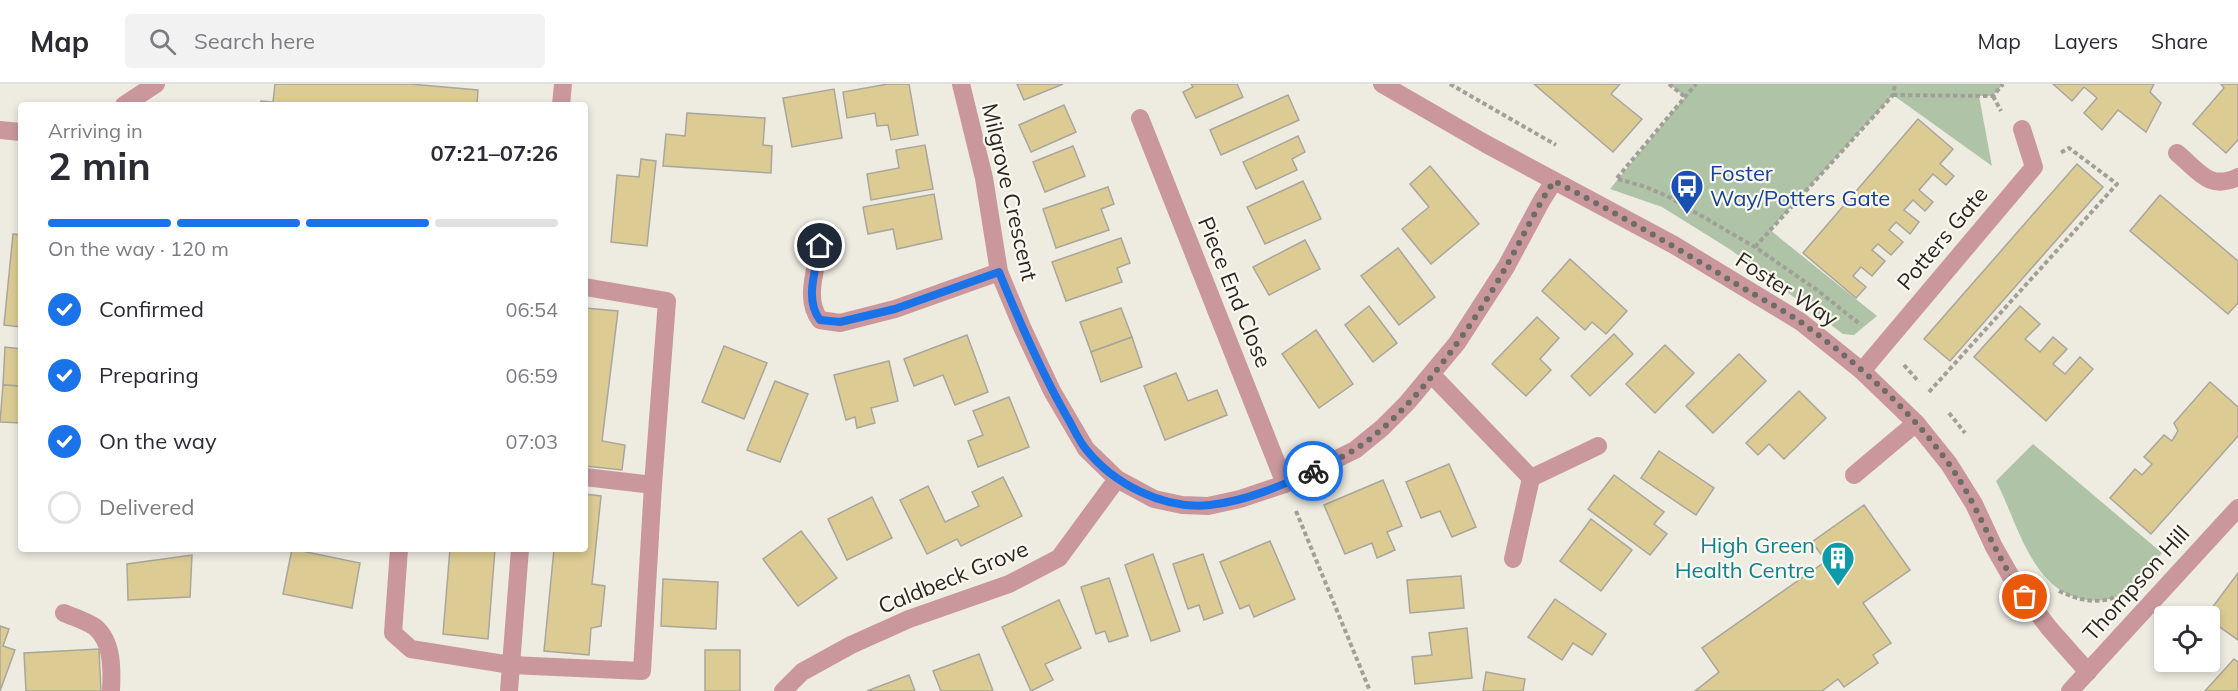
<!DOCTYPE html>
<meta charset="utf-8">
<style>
body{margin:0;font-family:Mulish,sans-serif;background:#f2f2f3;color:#2b2b33;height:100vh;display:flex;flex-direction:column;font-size:22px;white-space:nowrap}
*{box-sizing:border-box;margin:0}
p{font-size:20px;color:#7c7c81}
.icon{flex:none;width:33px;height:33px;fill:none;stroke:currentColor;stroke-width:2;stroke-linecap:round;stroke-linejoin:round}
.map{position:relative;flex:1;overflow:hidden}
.drawer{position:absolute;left:18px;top:18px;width:570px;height:450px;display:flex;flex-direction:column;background:#fff;border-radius:6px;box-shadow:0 3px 9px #0003}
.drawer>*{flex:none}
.fabs{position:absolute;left:2154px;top:522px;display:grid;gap:12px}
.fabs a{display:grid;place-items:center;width:66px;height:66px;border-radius:6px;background:#fff;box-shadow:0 3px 9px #0003;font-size:30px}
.pin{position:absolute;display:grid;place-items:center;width:51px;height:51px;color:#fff;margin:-26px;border:3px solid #fff;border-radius:50%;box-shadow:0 2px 6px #0007}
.courier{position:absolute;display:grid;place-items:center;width:60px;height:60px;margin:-30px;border:4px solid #1a73e8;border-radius:50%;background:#fff;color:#222;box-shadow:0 2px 8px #0007}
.overview em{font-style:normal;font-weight:700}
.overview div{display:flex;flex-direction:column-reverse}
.overview{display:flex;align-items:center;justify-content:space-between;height:102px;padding:0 30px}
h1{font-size:39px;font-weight:700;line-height:45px}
.bar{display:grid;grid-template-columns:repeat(4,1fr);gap:9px 6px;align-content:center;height:72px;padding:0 30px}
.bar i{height:8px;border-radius:4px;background:#e1e1e2}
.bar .selected{background:#1a73e8}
.bar p{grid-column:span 4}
ol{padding:0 30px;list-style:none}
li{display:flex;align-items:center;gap:18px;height:66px}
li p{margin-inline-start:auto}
li .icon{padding:6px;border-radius:50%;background:#1a73e8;color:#fff;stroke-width:4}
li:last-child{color:#7c7c81}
li i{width:33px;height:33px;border:3px solid #e1e1e2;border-radius:50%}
header{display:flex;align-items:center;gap:36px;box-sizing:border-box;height:84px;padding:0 30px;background:#fff;border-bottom:2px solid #e1e1e2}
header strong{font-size:28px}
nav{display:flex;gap:33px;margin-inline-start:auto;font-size:21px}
.search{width:420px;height:54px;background:#f2f2f3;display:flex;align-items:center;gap:15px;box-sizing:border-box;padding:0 21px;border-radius:6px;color:#7c7c81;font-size:22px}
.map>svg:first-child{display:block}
.green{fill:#afc4a6}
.building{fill:#dccb93;stroke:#a9a69d;stroke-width:1.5}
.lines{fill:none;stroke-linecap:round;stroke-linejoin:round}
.path{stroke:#a29f98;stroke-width:4;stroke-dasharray:4.5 3;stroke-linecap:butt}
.minor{stroke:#ca989c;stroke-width:18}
.done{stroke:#6e6c66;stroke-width:6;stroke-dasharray:0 10.8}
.route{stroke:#1a73e8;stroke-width:8}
.labels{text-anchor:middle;stroke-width:4.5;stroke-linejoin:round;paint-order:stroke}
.transit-label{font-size:22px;fill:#164399;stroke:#fbf8ef;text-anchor:start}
.street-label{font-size:22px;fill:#292724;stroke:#fbf8ef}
.culture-label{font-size:22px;fill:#0d838f;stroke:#fbf8ef;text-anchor:end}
</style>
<header>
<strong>Map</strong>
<div class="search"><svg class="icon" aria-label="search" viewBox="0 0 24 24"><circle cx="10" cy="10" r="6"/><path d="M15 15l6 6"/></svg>Search here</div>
<nav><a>Map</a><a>Layers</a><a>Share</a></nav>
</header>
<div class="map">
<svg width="2238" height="607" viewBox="0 0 2238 607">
<rect width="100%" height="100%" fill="#eeebe1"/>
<!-- green -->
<g class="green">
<polygon points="1669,0 2003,0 1993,12 1979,12 1992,82 1893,11 1770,146 1877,232 1854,251 1843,250 1731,166 1662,123 1610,105 1685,13"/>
<path d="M2033,360l129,109c-11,12 -22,28 -35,38 -11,8 -26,11 -40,9 -55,-7 -69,-77 -91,-119z"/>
</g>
<!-- building -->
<g class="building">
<polygon points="275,0 410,0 478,6 477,21 261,21 261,17 273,18"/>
<polygon points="888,0 909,0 918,51 891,56 888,41 877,42 875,29 847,34 843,8"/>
<polygon points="1017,0 1063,0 1024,16"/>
<polygon points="1191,0 1237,0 1243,13 1196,34 1183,8 1193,3"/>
<polygon points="1534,0 1620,0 1611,10 1642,35 1613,68"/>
<polygon points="2053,0 2154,0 2150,8 2161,19 2146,48 2118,26 2102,46 2084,29 2097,14 2084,3 2072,17"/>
<polygon points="2221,0 2238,0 2238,56 2226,69 2193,40 2224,4"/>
<polygon points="834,5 842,54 792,63 783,14"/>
<polygon points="1288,11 1299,36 1221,71 1210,46"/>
<polygon points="1064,21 1076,48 1031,68 1019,41"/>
<polygon points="687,29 765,34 763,61 772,62 771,89 663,82 666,50 685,52"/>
<polygon points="1918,35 1953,65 1940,80 1954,92 1946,101 1933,90 1919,106 1933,118 1925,127 1913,116 1904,126 1919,138 1910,150 1896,138 1889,146 1903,158 1891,171 1878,160 1872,166 1885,177 1872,192 1861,183 1853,192 1866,203 1856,214 1803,169"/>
<polygon points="1298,52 1305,68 1292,75 1297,86 1256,105 1243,78"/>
<polygon points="925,61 933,105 871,116 867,90 899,84 896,66"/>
<polygon points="1073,62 1085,92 1045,108 1033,78"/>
<polygon points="641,75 656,77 647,162 611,158 617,91 639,93"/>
<polygon points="2077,80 2103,103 1950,277 1924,255"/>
<polygon points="1430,82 1479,140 1431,180 1402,145 1429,123 1410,100"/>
<polygon points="1303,97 1321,135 1265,160 1247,123"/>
<polygon points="1108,103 1114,120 1101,125 1109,146 1056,164 1043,125"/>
<polygon points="934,110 942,155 897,165 893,145 868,150 863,123"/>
<polygon points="2160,111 2238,177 2238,219 2228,230 2130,147"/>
<polygon points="13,150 21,151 21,243 4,241"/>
<polygon points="1121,154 1130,179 1117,184 1122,198 1066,217 1052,178"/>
<polygon points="1305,156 1320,185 1269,211 1253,183"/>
<polygon points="1398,164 1435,213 1399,241 1361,192"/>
<polygon points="1570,175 1627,227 1606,250 1592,238 1585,246 1542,207"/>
<polygon points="1369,222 1397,259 1373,278 1345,241"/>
<polygon points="2020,222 2040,240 2025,255 2040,268 2053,253 2067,265 2053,280 2065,290 2080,273 2093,285 2046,337 1974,273"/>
<polygon points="585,224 618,227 602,357 625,361 622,386 585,382"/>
<polygon points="1121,224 1132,253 1091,268 1080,238"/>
<polygon points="1537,233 1559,254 1540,275 1551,286 1526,312 1492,280"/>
<polygon points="1316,246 1353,300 1319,324 1282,270"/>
<polygon points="1614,250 1633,270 1590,312 1571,292"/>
<polygon points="967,251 988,308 955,321 943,291 914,302 904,275"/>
<polygon points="1132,253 1142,283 1101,298 1091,268"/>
<polygon points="1665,261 1694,289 1655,329 1626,300"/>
<polygon points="724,262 767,279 744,335 702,318"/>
<polygon points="5,263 21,265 21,302 3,301"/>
<polygon points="1739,270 1766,297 1713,349 1686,322"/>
<polygon points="889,277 898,317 871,324 875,339 857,344 855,333 846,336 834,291"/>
<polygon points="1176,289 1188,317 1217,306 1227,331 1165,356 1144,302"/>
<polygon points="775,297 808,310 780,378 747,366"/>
<polygon points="2210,298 2238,323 2238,352 2151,450 2110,414 2135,385 2142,391 2152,380 2144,373 2164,351 2172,357 2178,347 2174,339"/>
<polygon points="3,301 21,302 21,339 0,338"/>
<polygon points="1799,307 1826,334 1784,375 1769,360 1758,371 1746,359"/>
<polygon points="1009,313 1029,363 978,383 968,357 983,351 973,327"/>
<polygon points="1659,367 1714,404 1696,431 1641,394"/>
<polygon points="1449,380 1476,443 1452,453 1440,427 1421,434 1406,398"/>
<polygon points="1614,391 1664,428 1654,440 1667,450 1650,471 1588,425"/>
<polygon points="1003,393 1022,432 961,462 957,455 927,470 900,416 928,402 945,438 979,422 972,408"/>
<polygon points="1383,396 1402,442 1387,448 1395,466 1377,474 1372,459 1345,470 1324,421"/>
<polygon points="585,410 601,412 592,500 605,502 601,542 591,544 589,571 544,567 554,465 585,465"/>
<polygon points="872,413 892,454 847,476 828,435"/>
<polygon points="1864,421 1910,486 1863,519 1891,559 1873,571 1878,579 1844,603 1838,595 1822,607 1695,607 1719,588 1702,564 1826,477 1812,458"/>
<polygon points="1591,435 1632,466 1601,507 1560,477"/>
<polygon points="801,447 837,494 798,522 763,475"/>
<polygon points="1270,457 1295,515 1254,533 1249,521 1240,525 1220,478"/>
<polygon points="292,465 360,479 352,524 283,510"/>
<polygon points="450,465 495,465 488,555 443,550"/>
<polygon points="1153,470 1180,547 1151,557 1125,481"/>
<polygon points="1203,470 1223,529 1204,536 1199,521 1188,525 1173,480"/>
<polygon points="192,471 190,513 128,516 127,480"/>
<polygon points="2238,489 2238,556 2210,536 2210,532 2206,532"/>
<polygon points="1461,492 1464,524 1410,529 1407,496"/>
<polygon points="1109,494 1128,552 1109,558 1105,547 1096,550 1081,503"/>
<polygon points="663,495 718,498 716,545 661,542"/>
<polygon points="1555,515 1606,550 1592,571 1573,559 1562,576 1528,553"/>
<polygon points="1059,516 1081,564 1045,580 1053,596 1031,607 1002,543"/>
<polygon points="0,542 9,545 3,562 15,566 0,607"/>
<polygon points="1467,544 1472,594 1415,600 1412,573 1432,571 1429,549"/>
<polygon points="99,565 101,607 26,607 24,569"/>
<rect x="705" y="566" width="35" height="41"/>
<polygon points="979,570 993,607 941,607 933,587"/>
<polygon points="2234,575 2238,578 2238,607 2205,607"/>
<polygon points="1486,588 1525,595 1523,607 1483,607"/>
<polygon points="909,591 915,607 867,607"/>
</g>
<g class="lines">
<!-- path -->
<g class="path">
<polyline points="1450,0 1556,61"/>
<polyline points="1669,0 1685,13"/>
<polyline points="1893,11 1993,12 2003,0"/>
<polyline points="1993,12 2001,27"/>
<polyline points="1617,94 1696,0"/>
<polyline points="1618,95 1646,103 1667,112 1755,163 1817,206 1861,241"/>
<polyline points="1755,163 1893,11 1895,0"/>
<polyline points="1904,281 1919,298"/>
<polyline points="1929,308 2117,100 2069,64 2060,69"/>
<polyline points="1949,329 1965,349"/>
<polyline points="1296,427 1370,607"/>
<path d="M2059,507c17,8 37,14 56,6"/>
</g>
<!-- minor -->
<g class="minor">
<polyline points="961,0 984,94 999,188 1022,243 1052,307 1086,365 1117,395 1154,415 1182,421 1208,422 1240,415 1285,400 1355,366 1382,344 1407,319 1457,259 1506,183 1542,116 1554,97"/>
<polyline points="1382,0 1486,60 1674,161 1801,238 1862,287 1916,339 1949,380 1974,420 1994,463 2014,498 2049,544 2088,588"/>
<polyline points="124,21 156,0"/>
<polyline points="561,21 563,0"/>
<polyline points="1140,34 1285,400"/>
<polyline points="0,46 21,48"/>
<path d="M2177,69c22,18 32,38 61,24"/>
<path d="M820,162c-4,24 -16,53 0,74l20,3 55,-14 104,-37"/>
<polyline points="1862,287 2034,83 2022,45"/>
<polyline points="1432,291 1531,394 1598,362"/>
<polyline points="1854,391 1916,339"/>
<polyline points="585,393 653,401"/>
<polyline points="399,465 393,549 411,565 511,581 642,587 653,401 667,217 585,203"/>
<polyline points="1513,475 1531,394"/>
<path d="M64,529c9,4 22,8 31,14 18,15 17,43 16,64"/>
<polyline points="509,607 520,465"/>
<polyline points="783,607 802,588 851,561 909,535 1009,500 1059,474 1117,395"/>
<polyline points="2070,607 2238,424"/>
</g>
</g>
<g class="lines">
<!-- done -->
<path class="done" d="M1313,387c14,-7 28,-13 41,-21 57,-35 121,-127 153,-185 16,-28 29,-57 47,-84 60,31 117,63 174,98 24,15 51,28 74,44 54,39 108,86 147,141 30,42 45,92 76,133"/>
<!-- route -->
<path class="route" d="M820,162c-4,24 -16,53 0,74l20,2 55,-13 104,-37c20,49 41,98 68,145 6,10 11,22 18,31 28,36 79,62 125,57 36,-4 71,-19 103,-34"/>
</g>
<!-- icons -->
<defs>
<symbol id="bus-pin" viewBox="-11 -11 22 30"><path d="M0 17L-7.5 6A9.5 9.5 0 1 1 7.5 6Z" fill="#1a4fb4" stroke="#fbf8ef"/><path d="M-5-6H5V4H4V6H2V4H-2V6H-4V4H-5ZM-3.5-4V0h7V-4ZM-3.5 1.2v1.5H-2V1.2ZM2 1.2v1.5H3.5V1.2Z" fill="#fff"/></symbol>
<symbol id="building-pin" viewBox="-11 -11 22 30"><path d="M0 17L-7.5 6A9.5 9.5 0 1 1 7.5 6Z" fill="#0f9aa8" stroke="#fbf8ef"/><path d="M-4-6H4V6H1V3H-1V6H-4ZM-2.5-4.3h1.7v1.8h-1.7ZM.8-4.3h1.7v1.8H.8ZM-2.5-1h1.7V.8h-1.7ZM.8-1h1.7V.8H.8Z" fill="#fff"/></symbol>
</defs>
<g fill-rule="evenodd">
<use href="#bus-pin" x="1668" y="83" width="38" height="52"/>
<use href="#building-pin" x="1819" y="455" width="38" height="52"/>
</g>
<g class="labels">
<!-- transit labels -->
<g class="transit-label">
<text x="1710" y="97">Foster<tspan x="1710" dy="25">Way/Potters Gate</tspan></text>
</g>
<!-- street labels -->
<g class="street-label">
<text transform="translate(1010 108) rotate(77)" y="8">Milgrove Crescent</text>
<text transform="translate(1942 154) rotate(-50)" y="8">Potters Gate</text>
<text transform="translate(1787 205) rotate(33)" y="8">Foster Way</text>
<text transform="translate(1235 208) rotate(68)" y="8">Piece End Close</text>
<text transform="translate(953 493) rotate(-22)" y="8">Caldbeck Grove</text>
<text transform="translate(2136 499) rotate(-48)" y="8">Thompson Hill</text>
</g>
<!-- culture labels -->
<g class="culture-label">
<text x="1815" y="469">High Green<tspan x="1815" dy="25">Health Centre</tspan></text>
</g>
</g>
</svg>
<div class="fabs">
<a><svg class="icon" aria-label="locate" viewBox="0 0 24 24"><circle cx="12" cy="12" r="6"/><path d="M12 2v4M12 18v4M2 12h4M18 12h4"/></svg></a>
</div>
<div class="pin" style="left:2025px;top:513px;background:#ea580c"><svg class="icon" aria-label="bag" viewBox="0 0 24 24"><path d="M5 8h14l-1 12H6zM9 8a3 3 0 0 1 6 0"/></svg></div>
<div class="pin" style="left:820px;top:162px;background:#1f2937"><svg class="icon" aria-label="home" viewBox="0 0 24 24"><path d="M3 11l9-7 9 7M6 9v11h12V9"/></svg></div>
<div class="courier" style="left:1313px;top:387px"><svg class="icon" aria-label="bike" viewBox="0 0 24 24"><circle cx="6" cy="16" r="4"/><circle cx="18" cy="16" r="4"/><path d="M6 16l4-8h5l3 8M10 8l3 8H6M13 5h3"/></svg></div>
<section class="drawer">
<div class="overview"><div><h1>2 min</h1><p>Arriving in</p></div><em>07:21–07:26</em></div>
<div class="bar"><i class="selected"></i><i class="selected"></i><i class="selected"></i><i></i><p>On the way · 120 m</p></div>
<ol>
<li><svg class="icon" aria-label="check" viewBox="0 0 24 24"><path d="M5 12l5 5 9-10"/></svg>Confirmed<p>06:54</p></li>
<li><svg class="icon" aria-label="check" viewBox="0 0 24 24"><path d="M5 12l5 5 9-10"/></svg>Preparing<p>06:59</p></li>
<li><svg class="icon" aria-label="check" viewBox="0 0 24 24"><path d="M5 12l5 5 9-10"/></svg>On the way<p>07:03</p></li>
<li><i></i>Delivered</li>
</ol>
</section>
</div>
